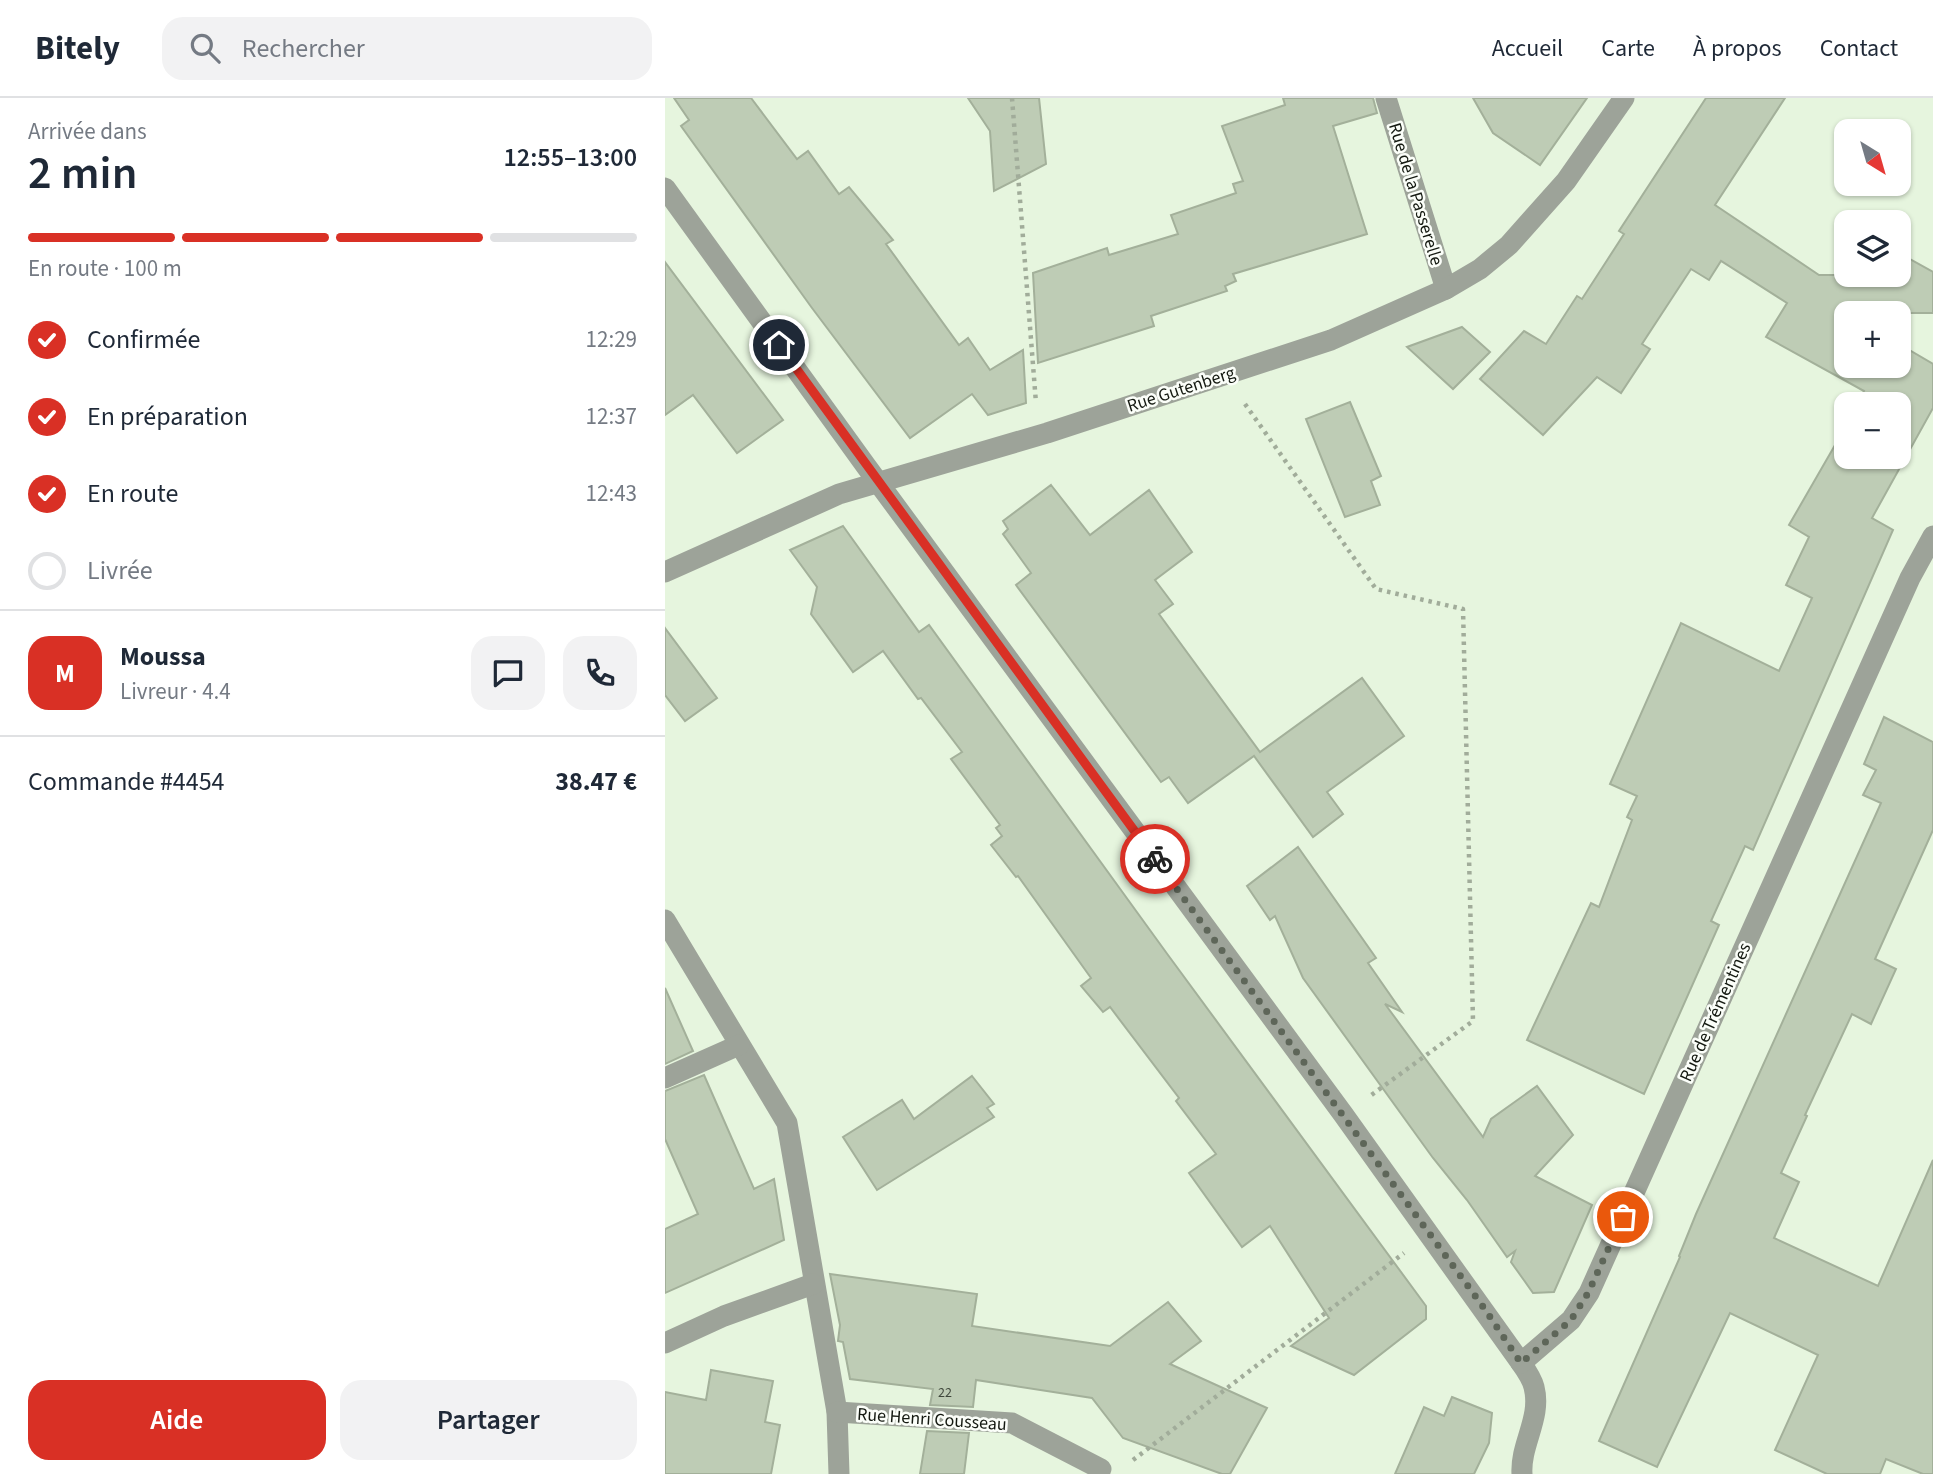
<!DOCTYPE html>
<html lang="fr">
<meta charset="utf-8">
<style>
body{margin:0;font-family:"Source Sans 3",sans-serif;background:#f2f2f3;color:#1f2937;height:100vh;display:flex;flex-direction:column;font-size:26px;white-space:nowrap}
*{box-sizing:border-box;margin:0}
p{font-size:23px;color:#747a83}
.icon{flex:none;width:38px;height:38px;fill:none;stroke:currentColor;stroke-width:2;stroke-linecap:round;stroke-linejoin:round}
.map{position:relative;flex:1;overflow:hidden}
.details{display:flex;flex-direction:column;background:#fff;width:665px}
.details>*{flex:none}
.needle{width:46px;rotate:143deg}
.tools{position:absolute;left:1169px;top:21px;display:grid;gap:14px}
.tools a{display:grid;place-items:center;width:77px;height:77px;border-radius:14px;background:#fff;box-shadow:0 2px 5px #0004;font-size:35px}
.pin{position:absolute;display:grid;place-items:center;width:60px;height:60px;color:#fff;margin:-30px;border:4px solid #fff;border-radius:50%;box-shadow:0 2px 7px #0007}
.courier{position:absolute;display:grid;place-items:center;width:70px;height:70px;margin:-35px;border:5px solid #d93025;border-radius:50%;background:#fff;color:#222;box-shadow:0 2px 9px #0007}
.head em{font-style:normal;font-weight:600}
.head div{display:flex;flex-direction:column-reverse}
.head{display:flex;align-items:center;justify-content:space-between;height:119px;padding:0 28px}
h1{font-size:46px;font-weight:600;line-height:52px}
.bar{display:grid;grid-template-columns:repeat(4,1fr);gap:10px 7px;align-content:center;height:84px;padding:0 28px}
.bar i{height:9px;border-radius:5px;background:#e0e1e3}
.bar .on{background:#d93025}
.bar p{grid-column:span 4}
.line{display:flex;align-items:center;gap:18px;padding:0 28px;border-top:2px solid #e0e1e3}
.line div{flex:1}
.round{display:grid;place-items:center;flex:none;width:74px;height:74px;border-radius:21px;background:#f2f2f3}
ol{padding:0 28px;list-style:none}
li{display:flex;align-items:center;gap:21px;height:77px}
li p{margin-inline-start:auto}
li .icon{padding:7px;border-radius:50%;background:#d93025;color:#fff;stroke-width:4}
li:last-child{color:#747a83}
li i{width:38px;height:38px;border:4px solid #e0e1e3;border-radius:50%}
.cta{display:flex;gap:14px;margin-top:auto;padding:14px 28px}
.cta a{flex:1;height:80px;border-radius:21px;background:#d93025;color:#fff;font-size:28px;font-weight:600;line-height:80px;text-align:center}
.cta a+a{background:#f2f2f3;color:#1f2937}
header{display:flex;align-items:center;gap:42px;box-sizing:border-box;height:98px;padding:0 35px;background:#fff;border-bottom:2px solid #e0e1e3}
header strong{font-size:33px}
nav{display:flex;gap:38px;margin-inline-start:auto;font-size:24px}
.search{width:490px;height:63px;background:#f2f2f3;display:flex;align-items:center;gap:18px;box-sizing:border-box;padding:0 24px;border-radius:21px;color:#747a83;font-size:26px}
main{display:flex;flex:1;min-height:0}
.map>svg:first-child{display:block}
.building{fill:#beccb5;stroke:#a3b09a;stroke-width:2}
.lines{fill:none;stroke-linecap:round;stroke-linejoin:round}
.path{stroke:#a1ac9a;stroke-width:4.5;stroke-dasharray:3.5 5;stroke-linecap:butt}
.street{stroke:#9da399;stroke-width:21}
.done{stroke:#5e6659;stroke-width:7;stroke-dasharray:0 12.6}
.route{stroke:#d93025;stroke-width:9}
.labels{text-anchor:middle;stroke-width:5;stroke-linejoin:round;paint-order:stroke}
.number-label{font-size:14px;fill:#3e463a}
.street-label{font-size:18px;fill:#141911;stroke:#fbfef9}
</style>
<header>
<strong>Bitely</strong>
<div class="search"><svg class="icon" aria-label="search" viewBox="0 0 24 24"><circle cx="10" cy="10" r="6"/><path d="M15 15l6 6"/></svg>Rechercher</div>
<nav><a>Accueil</a><a>Carte</a><a>À propos</a><a>Contact</a></nav>
</header>
<main>
<section class="details">
<div class="head"><div><h1>2 min</h1><p>Arrivée dans</p></div><em>12:55–13:00</em></div>
<div class="bar"><i class="on"></i><i class="on"></i><i class="on"></i><i></i><p>En route · 100 m</p></div>
<ol>
<li><svg class="icon" aria-label="check" viewBox="0 0 24 24"><path d="M5 12l5 5 9-10"/></svg>Confirmée<p>12:29</p></li>
<li><svg class="icon" aria-label="check" viewBox="0 0 24 24"><path d="M5 12l5 5 9-10"/></svg>En préparation<p>12:37</p></li>
<li><svg class="icon" aria-label="check" viewBox="0 0 24 24"><path d="M5 12l5 5 9-10"/></svg>En route<p>12:43</p></li>
<li><i></i>Livrée</li>
</ol>
<div class="line" style="height:126px"><b class="round" style="background:#d93025;color:#fff">M</b><div><b>Moussa</b><p>Livreur · 4.4</p></div><a class="round"><svg class="icon" aria-label="chat" viewBox="0 0 24 24"><path d="M4 5h16v11H9l-5 4z"/></svg></a><a class="round"><svg class="icon" aria-label="phone" viewBox="0 0 24 24"><path d="M5 4h4l2 5-3 2q2 4 5 5l2-3 5 2v4C11 20 4 13 5 4z"/></svg></a></div>
<div class="line" style="height:91px"><div>Commande #4454</div><b>38.47 €</b></div>
<div class="cta"><a>Aide</a><a>Partager</a></div>
</section>
<div class="map">
<svg width="1268" height="1376" viewBox="0 0 1268 1376">
<rect width="100%" height="100%" fill="#e6f5de"/>
<!-- building -->
<g class="building">
<polygon points="9,0 86,0 132,61 143,53 174,96 184,89 228,142 221,146 294,247 303,240 325,272 358,252 361,305 323,317 307,296 245,340 147,210 16,28 24,22"/>
<polygon points="303,0 374,0 381,66 329,93 325,33"/>
<polygon points="618,0 708,0 712,15 668,28 702,136 568,176 571,183 560,188 562,193 486,218 489,228 373,265 368,175 442,150 444,157 513,136 506,117 571,95 568,86 578,83 557,28 620,7"/>
<polygon points="808,0 922,0 875,67 828,35"/>
<polygon points="1041,0 1120,0 1050,107 1154,177 1234,177 1234,155 1268,174 1268,215 1181,215 1181,268 1234,268 1234,246 1268,266 1268,310 1207,420 1228,432 1088,752 1080,748 1046,823 1054,827 979,996 862,942 926,805 934,809 967,722 962,719 972,698 945,686 1016,525 1114,573 1147,500 1121,487 1144,439 1124,427 1181,328 1181,359 1234,359 1234,306 1193,306 1199,293 1101,239 1122,205 1056,163 1044,182 1026,171 977,246 985,251 956,295 932,279 878,337 815,281 859,233 881,246 912,198 917,201 939,167 959,136 954,133"/>
<polygon points="0,164 118,322 72,355 28,297 0,317"/>
<polygon points="797,229 825,254 788,291 742,249"/>
<polygon points="685,304 716,378 706,383 715,407 680,419 641,321"/>
<polygon points="386,387 425,437 484,392 527,454 490,482 508,506 494,516 595,654 697,580 739,638 662,694 678,716 648,739 589,658 523,705 504,679 496,684 351,487 366,475 338,436 343,431 338,423"/>
<polygon points="178,428 254,534 264,527 503,857 761,1208 761,1221 689,1277 626,1248 664,1220 605,1128 577,1149 524,1075 551,1056 511,1003 514,1000 445,909 438,914 416,888 426,880 353,778 351,779 326,747 337,738 331,730 335,727 286,661 297,654 256,600 253,601 218,553 188,574 146,516 152,489 125,452"/>
<polygon points="0,530 52,600 20,623 0,597"/>
<polygon points="1219,619 1268,644 1268,732 1210,861 1231,871 1206,926 1187,916 1140,1017 1142,1018 1116,1075 1134,1084 1109,1140 1213,1188 1268,1062 1268,1376 1258,1376 1221,1361 1215,1376 1162,1376 1110,1352 1153,1257 1065,1215 992,1369 934,1343 1015,1159 1014,1158 1031,1116 1216,705 1198,697 1211,672 1199,666"/>
<polygon points="633,749 711,860 703,865 737,914 720,906 818,1039 826,1021 872,988 908,1037 870,1078 927,1107 889,1194 868,1195 846,1164 850,1153 842,1159 802,1102 768,1060 638,880 610,818 605,822 582,788"/>
<polygon points="0,890 28,953 0,966"/>
<polygon points="39,977 89,1091 109,1081 119,1142 0,1195 0,1131 33,1116 0,1041 0,993"/>
<polygon points="307,978 329,1006 322,1010 329,1019 212,1092 178,1039 237,1002 249,1021"/>
<polygon points="165,1176 312,1196 307,1228 445,1248 503,1204 536,1243 505,1266 602,1310 565,1376 557,1376 458,1340 427,1300 311,1282 308,1309 265,1307 268,1291 185,1281 178,1244 173,1243 175,1227"/>
<polygon points="46,1272 108,1283 100,1324 115,1327 106,1376 0,1376 0,1294 41,1302"/>
<polygon points="787,1299 827,1315 824,1345 809,1376 730,1376 759,1309 779,1318"/>
<polygon points="262,1333 304,1335 299,1376 255,1376"/>
</g>
<g class="lines">
<!-- path -->
<g class="path">
<polyline points="347,0 371,305"/>
<polyline points="580,306 711,491 798,511 808,923 705,998"/>
<polyline points="468,1362 739,1155"/>
</g>
<!-- street -->
<g class="street">
<polyline points="721,0 781,191"/>
<path d="M0,90l201,278 477,648 178,249c5,7 11,16 13,24 8,31 -14,57 -12,87"/>
<polyline points="0,474 174,396 382,335 666,242 781,191 815,171 844,147 901,83 959,0"/>
<polyline points="0,822 122,1025 172,1314 174,1376"/>
<polyline points="0,980 74,947"/>
<polyline points="0,1245 59,1218 148,1186"/>
<polyline points="856,1265 906,1222 924,1195 1245,480 1268,438"/>
<polyline points="172,1314 347,1325 436,1371"/>
</g>
</g>
<g class="lines">
<!-- done -->
<polyline class="done" points="490,761 819,1210 856,1265 906,1222 923,1195 958,1119"/>
<!-- route -->
<polyline class="route" points="114,247 490,761"/>
</g>
<g class="labels">
<!-- number labels -->
<g class="number-label">
<text x="280" y="1299">22</text>
</g>
<!-- street labels -->
<g class="street-label">
<text transform="translate(751 96) rotate(73)" y="6">Rue de la Passerelle</text>
<text transform="translate(516 291) rotate(-18)" y="6">Rue Gutenberg</text>
<text transform="translate(1050 914) rotate(-66)" y="6">Rue de Trémentines</text>
<text transform="translate(267 1321) rotate(4)" y="6">Rue Henri Cousseau</text>
</g>
</g>
</svg>
<div class="tools">
<a><svg class="needle" viewBox="-14 -14 28 28"><path d="M0-13l5 13h-10z" fill="#e53935"/><path d="M0 13l5-13h-10z" fill="#747a83"/></svg></a>
<a><svg class="icon" aria-label="layers" viewBox="0 0 24 24"><path d="M12 4l9 5-9 5-9-5zM3 14l9 5 9-5"/></svg></a>
<a>+</a>
<a>−</a>
</div>
<div class="pin" style="left:958px;top:1119px;background:#ea580c"><svg class="icon" aria-label="bag" viewBox="0 0 24 24"><path d="M5 8h14l-1 12H6zM9 8a3 3 0 0 1 6 0"/></svg></div>
<div class="pin" style="left:114px;top:247px;background:#1f2937"><svg class="icon" aria-label="home" viewBox="0 0 24 24"><path d="M3 11l9-7 9 7M6 9v11h12V9"/></svg></div>
<div class="courier" style="left:490px;top:761px"><svg class="icon" aria-label="bike" viewBox="0 0 24 24"><circle cx="6" cy="16" r="4"/><circle cx="18" cy="16" r="4"/><path d="M6 16l4-8h5l3 8M10 8l3 8H6M13 5h3"/></svg></div>
</div>
</main>
